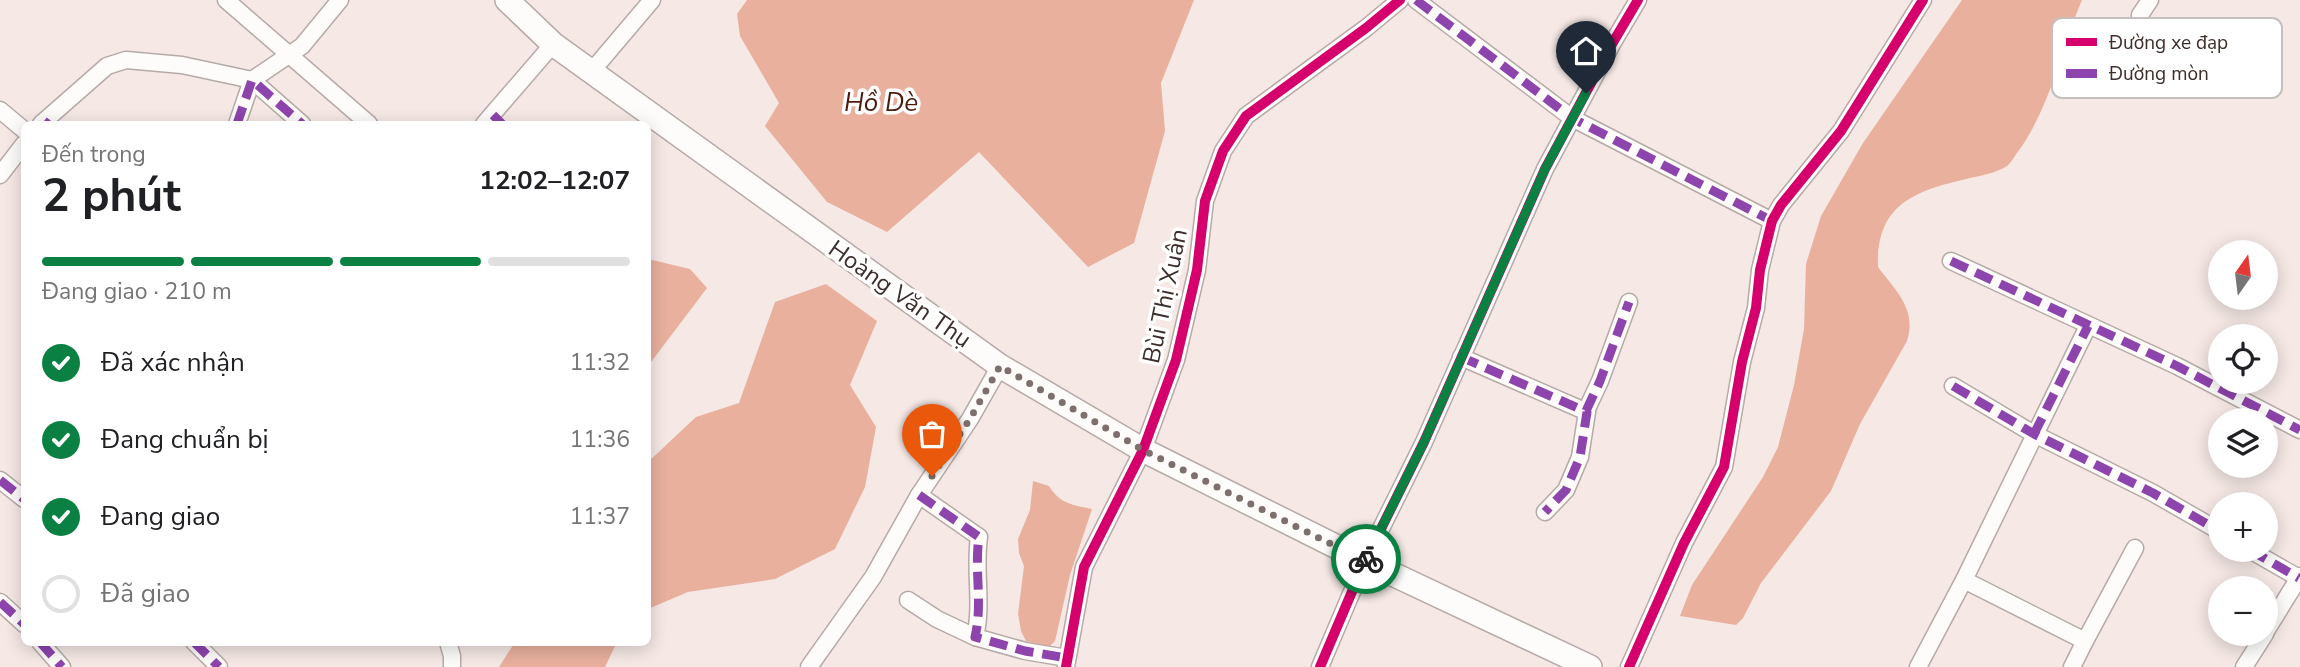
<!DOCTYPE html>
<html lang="vi">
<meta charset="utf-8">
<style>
body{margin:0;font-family:"Nunito Sans",sans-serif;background:#f6f6f6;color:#202124;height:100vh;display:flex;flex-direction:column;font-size:26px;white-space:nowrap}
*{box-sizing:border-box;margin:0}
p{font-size:23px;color:#757577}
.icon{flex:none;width:38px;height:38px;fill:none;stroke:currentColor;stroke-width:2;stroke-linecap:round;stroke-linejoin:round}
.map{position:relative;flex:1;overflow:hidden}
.side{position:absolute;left:21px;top:121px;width:630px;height:525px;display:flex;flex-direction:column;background:#fff;border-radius:10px;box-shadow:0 4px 18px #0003}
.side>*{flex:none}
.needle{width:46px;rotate:14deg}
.tools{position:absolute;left:2208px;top:240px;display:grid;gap:14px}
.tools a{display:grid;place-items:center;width:70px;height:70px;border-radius:50%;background:#fff;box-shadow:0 4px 18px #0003;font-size:35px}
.pin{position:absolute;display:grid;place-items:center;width:60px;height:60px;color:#fff;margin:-72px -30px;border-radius:50% 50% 50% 0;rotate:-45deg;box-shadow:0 0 7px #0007}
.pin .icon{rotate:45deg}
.courier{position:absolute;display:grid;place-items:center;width:70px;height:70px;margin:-35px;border:5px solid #0b8043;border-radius:50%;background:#fff;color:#222;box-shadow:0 2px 9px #0007}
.headline em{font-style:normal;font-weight:700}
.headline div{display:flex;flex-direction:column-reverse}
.headline{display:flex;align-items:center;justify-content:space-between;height:119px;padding:0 21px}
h1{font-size:46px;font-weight:700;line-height:52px}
.bar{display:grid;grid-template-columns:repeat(4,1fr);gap:10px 7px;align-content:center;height:84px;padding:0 21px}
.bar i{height:9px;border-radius:5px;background:#e0e0e0}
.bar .on{background:#0b8043}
.bar p{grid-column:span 4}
ol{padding:0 21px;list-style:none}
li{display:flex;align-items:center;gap:21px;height:77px}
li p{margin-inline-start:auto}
li .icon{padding:7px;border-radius:50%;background:#0b8043;color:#fff;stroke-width:4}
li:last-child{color:#757577}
li i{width:38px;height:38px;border:4px solid #e0e0e0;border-radius:50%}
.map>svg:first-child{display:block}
.water{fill:#e9b09e}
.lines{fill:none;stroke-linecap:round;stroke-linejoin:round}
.minor-casing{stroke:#b6aaa7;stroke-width:19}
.secondary-casing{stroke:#b6aaa7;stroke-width:26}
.minor{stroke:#fefcfb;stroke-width:16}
.secondary{stroke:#fefcfb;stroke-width:23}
.quiet{stroke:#8e44ad;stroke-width:9;stroke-dasharray:18 9;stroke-linecap:butt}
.cycleway-casing{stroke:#fff;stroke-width:15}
.cycleway{stroke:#d6006c;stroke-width:10}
.done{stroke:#7d6f6b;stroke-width:7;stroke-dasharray:0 12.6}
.route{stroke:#0b8043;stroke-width:9}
.labels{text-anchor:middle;stroke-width:7;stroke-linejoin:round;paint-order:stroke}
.street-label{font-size:24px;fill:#3c2e2a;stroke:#fff}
.water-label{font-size:26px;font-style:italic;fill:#4b1b0b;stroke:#fff}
.key{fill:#fff;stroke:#c4c0bf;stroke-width:2}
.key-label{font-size:19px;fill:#3c2e2a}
</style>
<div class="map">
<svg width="2300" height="667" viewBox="0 0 2300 667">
<rect width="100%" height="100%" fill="#f5e8e5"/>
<!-- water -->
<g class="water">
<polygon points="747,0 1194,0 1161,83 1165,131 1134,243 1088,267 979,152 887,232 827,202 765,126 779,103 740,36 737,14"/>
<path d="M1962,0h120c-22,51 -31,107 -65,153 -3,4 -6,10 -10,13 -10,7 -29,10 -41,13 -52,12 -90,26 -88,88 18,24 39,42 29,74l-47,83 -29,67 -70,92 -18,35 -7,7 -56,-9 12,-31 71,-108 15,-30 16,-62 10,-56 2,-65 15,-48 42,-73z"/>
<polygon points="648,259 690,269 707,288 648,366"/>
<polygon points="826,284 877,321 850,385 876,427 865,487 835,549 775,579 688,592 648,609 648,462 696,417 739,403 775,302"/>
<path d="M1033,481l16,5c11,18 24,19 43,23l-22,66 -15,66 -7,7 -22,-7 -5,-10 -3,-17 6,-48 -5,-13 -1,-14 12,-29z"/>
<polygon points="515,642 617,642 605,667 499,667"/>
</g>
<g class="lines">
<defs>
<g id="minor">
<polyline points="226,0 369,124"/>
<polyline points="1416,0 1572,118 1772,221"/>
<polyline points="2150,0 2140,15 2141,22 2167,39"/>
<polyline points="591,72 652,0"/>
<polyline points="0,110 24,130"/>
<polyline points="41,124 107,66 126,60 182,65 252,80 302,46 340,0"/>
<polyline points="237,124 252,80 302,124"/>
<polyline points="484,124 553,44"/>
<polyline points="0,175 24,144"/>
<polyline points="1951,261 2177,366 2300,430"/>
<polyline points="1461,357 1587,412 1580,457 1566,490 1545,512"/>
<polyline points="1953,386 2034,434 2153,493 2221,532"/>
<polyline points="1586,411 1600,381 1629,302"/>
<polyline points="0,480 24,499"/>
<path d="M919,495l60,42c-5,34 4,66 -4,100l50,14 42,7"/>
<polyline points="2250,550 2299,578"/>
<polyline points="1964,580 2085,641 2135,548"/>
<polyline points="908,600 937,619 975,637"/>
<polyline points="0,602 24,624"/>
<polyline points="2266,631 2300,576"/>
<polyline points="40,642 62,667"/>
<polyline points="194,642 219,667"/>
<polyline points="448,642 452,656 452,667"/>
<polyline points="809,667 873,577 919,495 970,419 1000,366"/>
<polyline points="1066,667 1084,567 1143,450 1176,360 1197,270 1205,201 1223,151 1246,116 1366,28 1400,0"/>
<polyline points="1320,667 1365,561 1424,442 1545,169 1612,44 1638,0"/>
<polyline points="1629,667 1684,543 1724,467 1742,362 1756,308 1760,270 1772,221 1781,205 1841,131 1923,0"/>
<polyline points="1918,667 1964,580 2088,326"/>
<polyline points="2072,667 2085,641"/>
<polyline points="2244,667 2265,634"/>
</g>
<polyline id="secondary" points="507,0 553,44 1000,366 1143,450 1365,561 1590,667"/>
</defs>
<!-- minor casing -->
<use href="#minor" class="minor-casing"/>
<!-- secondary casing -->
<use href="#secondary" class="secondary-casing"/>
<!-- minor -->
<use href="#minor" class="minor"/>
<!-- secondary -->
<use href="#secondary" class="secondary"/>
<!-- quiet -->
<g class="quiet">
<polyline points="1416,0 1572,118 1772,221"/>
<polyline points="493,115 502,124"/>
<polyline points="44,121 48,124"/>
<polyline points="237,124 252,80 302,124"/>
<polyline points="1951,261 2177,366 2300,430"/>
<polyline points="1461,357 1587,412 1580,457 1566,490 1545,512"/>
<polyline points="1953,386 2034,434 2153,493 2221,532"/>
<polyline points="1586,411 1600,381 1629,302"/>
<polyline points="2034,434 2088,326"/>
<polyline points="0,480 24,499"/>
<path d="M919,495l60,42c-5,34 4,66 -4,100l50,14 42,7"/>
<polyline points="2250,550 2299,578"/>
<polyline points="0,602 24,624"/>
<polyline points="40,642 62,667"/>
<polyline points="194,642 219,667"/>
</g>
<defs>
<g id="cycleway">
<polyline points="1066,667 1084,567 1143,450 1176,360 1197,270 1205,201 1223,151 1246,116 1366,28 1400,0"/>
<polyline points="1320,667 1365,561 1424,442 1545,169 1612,44 1638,0"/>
<polyline points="1629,667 1684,543 1724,467 1742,362 1756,308 1760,270 1772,221 1781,205 1841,131 1923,0"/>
</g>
</defs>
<!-- cycleway casing -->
<use href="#cycleway" class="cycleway-casing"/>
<!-- cycleway -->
<use href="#cycleway" class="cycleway"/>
</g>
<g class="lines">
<!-- done -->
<polyline class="done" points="932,476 970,419 1000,366 1143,450 1365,561 1366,559"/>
<!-- route -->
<polyline class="route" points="1366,559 1424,442 1545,169 1586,93"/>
</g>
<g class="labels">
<!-- street labels -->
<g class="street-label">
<text transform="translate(900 294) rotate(35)" y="8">Hoàng Văn Thụ</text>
<text transform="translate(1165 296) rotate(-78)" y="8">Bùi Thị Xuân</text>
</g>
<!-- water labels -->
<g class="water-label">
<text x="881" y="111">Hồ Dè</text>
</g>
</g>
<!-- legend -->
<rect x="2052" y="18" width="230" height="80" rx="10" class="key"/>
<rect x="2066" y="38" width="31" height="8" fill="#d6006c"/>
<rect x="2066" y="69" width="31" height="9" fill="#8e44ad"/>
<g class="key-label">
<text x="2109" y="49">Đường xe đạp</text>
<text x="2109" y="80">Đường mòn</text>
</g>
</svg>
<div class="tools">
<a><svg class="needle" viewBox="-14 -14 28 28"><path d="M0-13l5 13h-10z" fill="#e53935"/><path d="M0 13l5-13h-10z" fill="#757577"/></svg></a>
<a><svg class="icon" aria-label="locate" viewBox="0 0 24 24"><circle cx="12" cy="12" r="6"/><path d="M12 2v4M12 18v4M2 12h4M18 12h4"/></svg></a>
<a><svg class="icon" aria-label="layers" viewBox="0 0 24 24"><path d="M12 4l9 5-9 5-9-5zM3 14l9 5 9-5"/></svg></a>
<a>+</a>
<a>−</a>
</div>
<div class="pin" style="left:932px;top:476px;background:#ea580c"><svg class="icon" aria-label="bag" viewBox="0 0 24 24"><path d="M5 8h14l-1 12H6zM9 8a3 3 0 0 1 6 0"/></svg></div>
<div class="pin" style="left:1586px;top:93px;background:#1f2937"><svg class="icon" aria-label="home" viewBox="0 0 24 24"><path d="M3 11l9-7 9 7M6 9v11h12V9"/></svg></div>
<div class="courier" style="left:1366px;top:559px"><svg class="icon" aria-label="bike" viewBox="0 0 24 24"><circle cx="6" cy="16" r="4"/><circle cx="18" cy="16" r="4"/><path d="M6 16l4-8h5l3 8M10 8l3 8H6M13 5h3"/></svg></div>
<section class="side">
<div class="headline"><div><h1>2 phút</h1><p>Đến trong</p></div><em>12:02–12:07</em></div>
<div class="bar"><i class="on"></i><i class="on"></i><i class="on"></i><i></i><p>Đang giao · 210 m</p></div>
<ol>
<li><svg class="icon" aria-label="check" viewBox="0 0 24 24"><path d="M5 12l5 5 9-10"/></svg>Đã xác nhận<p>11:32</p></li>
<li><svg class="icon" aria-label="check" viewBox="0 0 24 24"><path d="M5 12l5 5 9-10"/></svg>Đang chuẩn bị<p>11:36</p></li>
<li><svg class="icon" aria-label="check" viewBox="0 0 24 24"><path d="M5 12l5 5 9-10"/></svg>Đang giao<p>11:37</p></li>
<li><i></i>Đã giao</li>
</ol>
</section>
</div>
